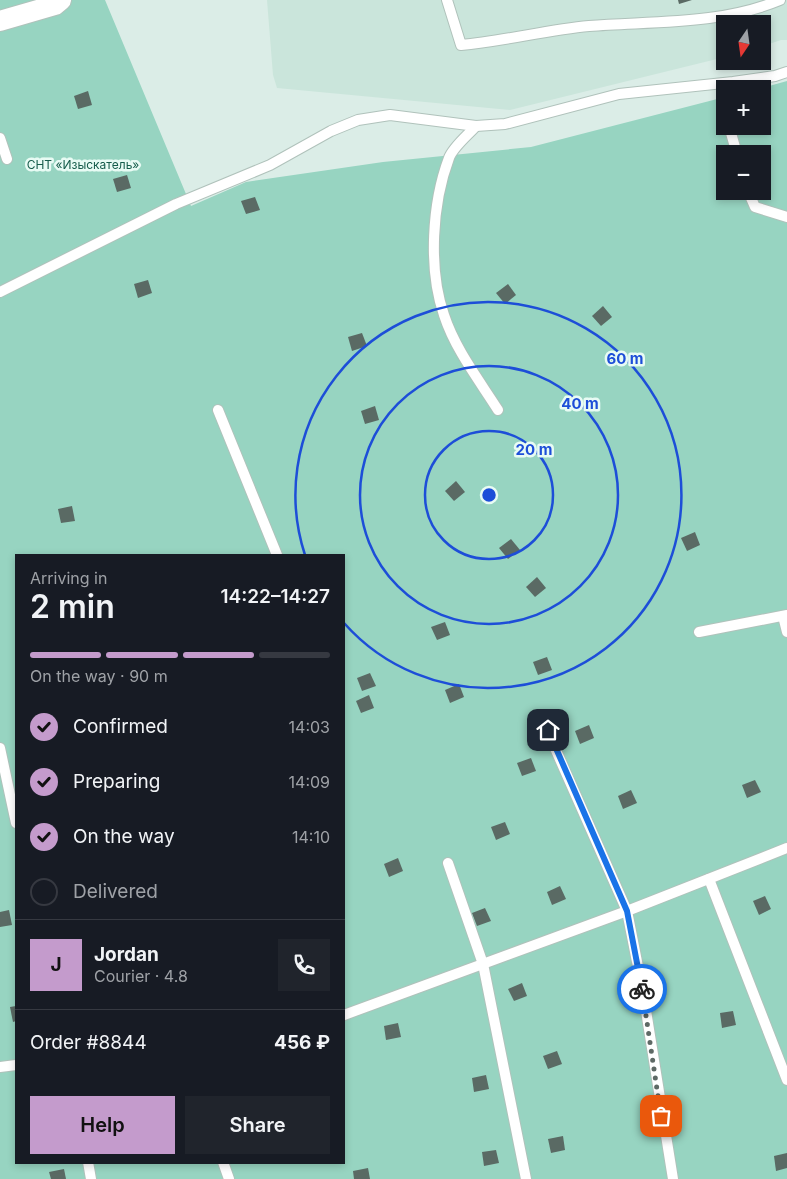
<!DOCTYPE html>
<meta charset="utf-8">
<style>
body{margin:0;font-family:Inter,sans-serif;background:#20242c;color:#f1f3f6;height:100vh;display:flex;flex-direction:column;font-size:19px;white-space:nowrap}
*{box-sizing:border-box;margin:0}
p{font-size:16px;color:#9ea1a6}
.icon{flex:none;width:28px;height:28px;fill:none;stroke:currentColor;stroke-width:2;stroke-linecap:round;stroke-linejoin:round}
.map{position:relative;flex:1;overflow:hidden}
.sheet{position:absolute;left:15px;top:554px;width:330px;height:610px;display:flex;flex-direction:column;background:#171b24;border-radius:0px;box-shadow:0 2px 8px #0003}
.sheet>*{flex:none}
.needle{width:32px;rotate:193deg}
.controls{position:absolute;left:716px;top:15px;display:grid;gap:10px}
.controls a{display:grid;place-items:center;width:55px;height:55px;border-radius:0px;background:#171b24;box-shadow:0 2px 8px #0003;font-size:25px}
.pin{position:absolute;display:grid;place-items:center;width:42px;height:42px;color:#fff;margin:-21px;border-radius:10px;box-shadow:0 2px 8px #0006}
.courier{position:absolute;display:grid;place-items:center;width:50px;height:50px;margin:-25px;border:4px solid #1a73e8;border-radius:50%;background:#fff;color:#222;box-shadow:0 1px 6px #0007}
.summary em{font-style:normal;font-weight:600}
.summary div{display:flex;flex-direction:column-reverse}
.summary{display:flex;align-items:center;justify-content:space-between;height:85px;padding:0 15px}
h1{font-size:32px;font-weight:600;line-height:38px}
.bar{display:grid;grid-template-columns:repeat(4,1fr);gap:8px 5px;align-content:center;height:60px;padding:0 15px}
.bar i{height:6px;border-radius:4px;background:#363941}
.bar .current{background:#c49bcc}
.bar p{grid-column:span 4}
.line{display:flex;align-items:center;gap:12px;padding:0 15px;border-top:1px solid #363941}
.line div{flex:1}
.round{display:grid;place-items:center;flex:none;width:52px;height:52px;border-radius:0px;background:#20242c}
ol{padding:0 15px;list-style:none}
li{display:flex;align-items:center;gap:15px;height:55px}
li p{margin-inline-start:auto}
li .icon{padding:5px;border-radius:50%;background:#c49bcc;color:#111;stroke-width:4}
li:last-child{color:#9ea1a6}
li i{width:28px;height:28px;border:2px solid #363941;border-radius:50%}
.button{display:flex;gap:10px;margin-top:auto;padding:10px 15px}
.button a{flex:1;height:58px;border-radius:0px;background:#c49bcc;color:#111;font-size:20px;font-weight:600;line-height:58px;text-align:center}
.button a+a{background:#20242c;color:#f1f3f6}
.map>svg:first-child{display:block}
.built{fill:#cae5db}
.green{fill:#97d4c1;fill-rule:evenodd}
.building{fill:#5a6a64}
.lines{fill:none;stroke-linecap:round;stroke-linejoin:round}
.lane-casing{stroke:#b0c2bb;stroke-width:12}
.street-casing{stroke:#b0c2bb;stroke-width:22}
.lane{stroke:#fff;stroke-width:10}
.street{stroke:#fff;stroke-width:20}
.done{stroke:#5e6965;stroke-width:5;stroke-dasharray:0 9}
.route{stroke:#1a73e8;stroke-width:6}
.ring{fill:none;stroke:#1d4ed8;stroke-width:2.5}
.labels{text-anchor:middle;stroke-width:5;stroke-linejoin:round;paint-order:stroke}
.park-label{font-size:12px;fill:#165c4b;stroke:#e8fbf4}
.centre{fill:#1d4ed8;stroke:#e8fbf4;stroke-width:2.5}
.ring-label{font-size:15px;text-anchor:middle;font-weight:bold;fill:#1d4ed8;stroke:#e8fbf4;stroke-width:5;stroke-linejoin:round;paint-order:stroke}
</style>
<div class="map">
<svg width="787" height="1179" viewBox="0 0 787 1179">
<rect width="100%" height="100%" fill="#dbede7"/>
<!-- built -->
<polygon class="built" points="267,0 787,0 787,40 781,40 763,46 762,24 725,24 725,57 510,110 277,88 273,75"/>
<!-- green -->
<path class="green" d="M0,0h105l86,206 55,-24 137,-20 148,-15 194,-50v29h37v-37h-4l29,-8v1098h-787zM725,154h37v37h-37zM16,555h328v607h-328z"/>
<!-- building -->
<g class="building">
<polygon points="678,0 692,0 679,4"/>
<polygon points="88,91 92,105 78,109 74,96"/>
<polygon points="127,175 131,188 117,192 113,179"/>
<polygon points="255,197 260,210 246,214 241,201"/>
<polygon points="148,280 152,293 138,298 134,284"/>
<polygon points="508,284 516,295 505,304 496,293"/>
<polygon points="603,306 612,317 601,326 592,316"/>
<polygon points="362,333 367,346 352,351 348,337"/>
<polygon points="375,406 379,420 365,424 361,411"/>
<polygon points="456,481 465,492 454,501 445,491"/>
<polygon points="72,506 75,521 61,523 58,509"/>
<polygon points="695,532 700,545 687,551 681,538"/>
<polygon points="511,539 520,550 508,559 499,548"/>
<polygon points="537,577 546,588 535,597 526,587"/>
<polygon points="445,622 450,635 437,640 431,627"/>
<polygon points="547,657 552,670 538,675 533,662"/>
<polygon points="370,673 376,686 362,691 357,678"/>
<polygon points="459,684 464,697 450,703 445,690"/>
<polygon points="369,695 374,708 361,713 356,701"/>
<polygon points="589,725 594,738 580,744 575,731"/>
<polygon points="531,758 536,771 522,776 517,763"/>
<polygon points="755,780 761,792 747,798 742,785"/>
<polygon points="631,790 637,803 623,809 618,796"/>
<polygon points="505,822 510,834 496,840 491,827"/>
<polygon points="398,858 403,871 389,877 384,864"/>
<polygon points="560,886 566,899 552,905 547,892"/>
<polygon points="765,896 771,909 759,915 753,901"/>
<polygon points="485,908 491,921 477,926 472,913"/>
<polygon points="9,910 12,925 0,927 0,912"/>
<polygon points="522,983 527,996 514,1001 508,989"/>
<polygon points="16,1006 16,1021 13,1022 10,1007"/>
<polygon points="733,1011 736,1025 722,1028 720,1013"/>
<polygon points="398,1023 401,1037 386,1040 384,1026"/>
<polygon points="557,1051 562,1064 548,1069 543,1056"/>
<polygon points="486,1075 489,1089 474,1092 472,1078"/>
<polygon points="563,1136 565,1150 551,1153 548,1139"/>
<polygon points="496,1150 499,1163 484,1166 482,1152"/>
<polygon points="787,1153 787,1168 776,1171 774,1156"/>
<polygon points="368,1168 370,1179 354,1179 353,1171"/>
<polygon points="64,1169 66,1179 51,1179 49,1172"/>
</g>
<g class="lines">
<defs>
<g id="lane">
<path d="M447,0l14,45c43,-4 86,-15 128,-19 64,-5 131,-1 191,-26"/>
<path d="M476,126c-8,9 -23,21 -27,32 -17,45 -21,111 -5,157 11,34 35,65 54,95"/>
<polyline points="729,126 737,154"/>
<polyline points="0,138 7,159"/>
<polyline points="748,191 755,207 787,217"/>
<polyline points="0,292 176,204 270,165 331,131 358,120 390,115 476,126 505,124 619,94 733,82 775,76 787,72"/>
<polyline points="218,410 277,555"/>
<polyline points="783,616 787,632"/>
<polyline points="699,632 787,615"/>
<polyline points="547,730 627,911 643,992 673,1179"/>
<polyline points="0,748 16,823"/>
<polyline points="448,863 483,964 526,1179"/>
<polyline points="709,879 787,1080"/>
<polyline points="344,1015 627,911 787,848"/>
<polyline points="0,1067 16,1065"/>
<polyline points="88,1162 91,1179"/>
<polyline points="223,1162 229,1179"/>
</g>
<polyline id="street" points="0,21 55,5 61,0"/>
</defs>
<!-- lane casing -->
<use href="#lane" class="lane-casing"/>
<!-- street casing -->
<use href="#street" class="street-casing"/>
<!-- lane -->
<use href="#lane" class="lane"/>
<!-- street -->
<use href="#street" class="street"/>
</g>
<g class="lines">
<!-- done -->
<polyline class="done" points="642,989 661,1116"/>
<!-- route -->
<polyline class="route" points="548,730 627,911 642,989"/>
</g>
<!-- distance rings -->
<g class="ring">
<circle cx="489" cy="495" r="64"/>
<circle cx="489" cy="495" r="129"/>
<path d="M305 555A193 193 0 1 1 344 623"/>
</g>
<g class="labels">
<!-- park labels -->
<g class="park-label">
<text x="83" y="169">СНТ «Изыскатель»</text>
</g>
</g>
<circle cx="489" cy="495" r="8" class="centre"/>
<g class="ring-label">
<text x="625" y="364">60 m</text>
<text x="580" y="409">40 m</text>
<text x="534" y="455">20 m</text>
</g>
</svg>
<div class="controls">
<a><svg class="needle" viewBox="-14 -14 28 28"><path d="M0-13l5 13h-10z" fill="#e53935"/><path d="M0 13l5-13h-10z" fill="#9ea1a6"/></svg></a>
<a>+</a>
<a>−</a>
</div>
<div class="pin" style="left:661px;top:1116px;background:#ea580c"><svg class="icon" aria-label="bag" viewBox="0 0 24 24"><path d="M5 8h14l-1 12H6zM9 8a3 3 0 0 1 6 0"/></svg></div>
<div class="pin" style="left:548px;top:730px;background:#1f2937"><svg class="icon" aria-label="home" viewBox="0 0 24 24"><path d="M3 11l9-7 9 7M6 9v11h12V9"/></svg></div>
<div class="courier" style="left:642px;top:989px"><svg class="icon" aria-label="bike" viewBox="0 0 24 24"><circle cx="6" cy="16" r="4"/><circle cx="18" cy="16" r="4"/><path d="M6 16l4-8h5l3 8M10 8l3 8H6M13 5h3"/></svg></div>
<section class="sheet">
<div class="summary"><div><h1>2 min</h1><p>Arriving in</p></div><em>14:22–14:27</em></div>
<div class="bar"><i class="current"></i><i class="current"></i><i class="current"></i><i></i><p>On the way · 90 m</p></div>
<ol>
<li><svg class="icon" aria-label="check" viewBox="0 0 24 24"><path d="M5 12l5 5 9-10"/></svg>Confirmed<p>14:03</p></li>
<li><svg class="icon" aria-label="check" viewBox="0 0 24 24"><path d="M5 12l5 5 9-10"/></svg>Preparing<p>14:09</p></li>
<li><svg class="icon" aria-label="check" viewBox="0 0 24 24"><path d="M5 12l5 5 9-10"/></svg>On the way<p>14:10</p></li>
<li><i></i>Delivered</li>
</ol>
<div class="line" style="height:90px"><b class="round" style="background:#c49bcc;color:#111">J</b><div><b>Jordan</b><p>Courier · 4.8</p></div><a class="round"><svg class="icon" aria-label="phone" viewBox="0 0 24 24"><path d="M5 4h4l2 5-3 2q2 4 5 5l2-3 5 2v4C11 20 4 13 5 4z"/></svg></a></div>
<div class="line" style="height:65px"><div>Order #8844</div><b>456 ₽</b></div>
<div class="button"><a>Help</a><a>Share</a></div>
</section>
</div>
